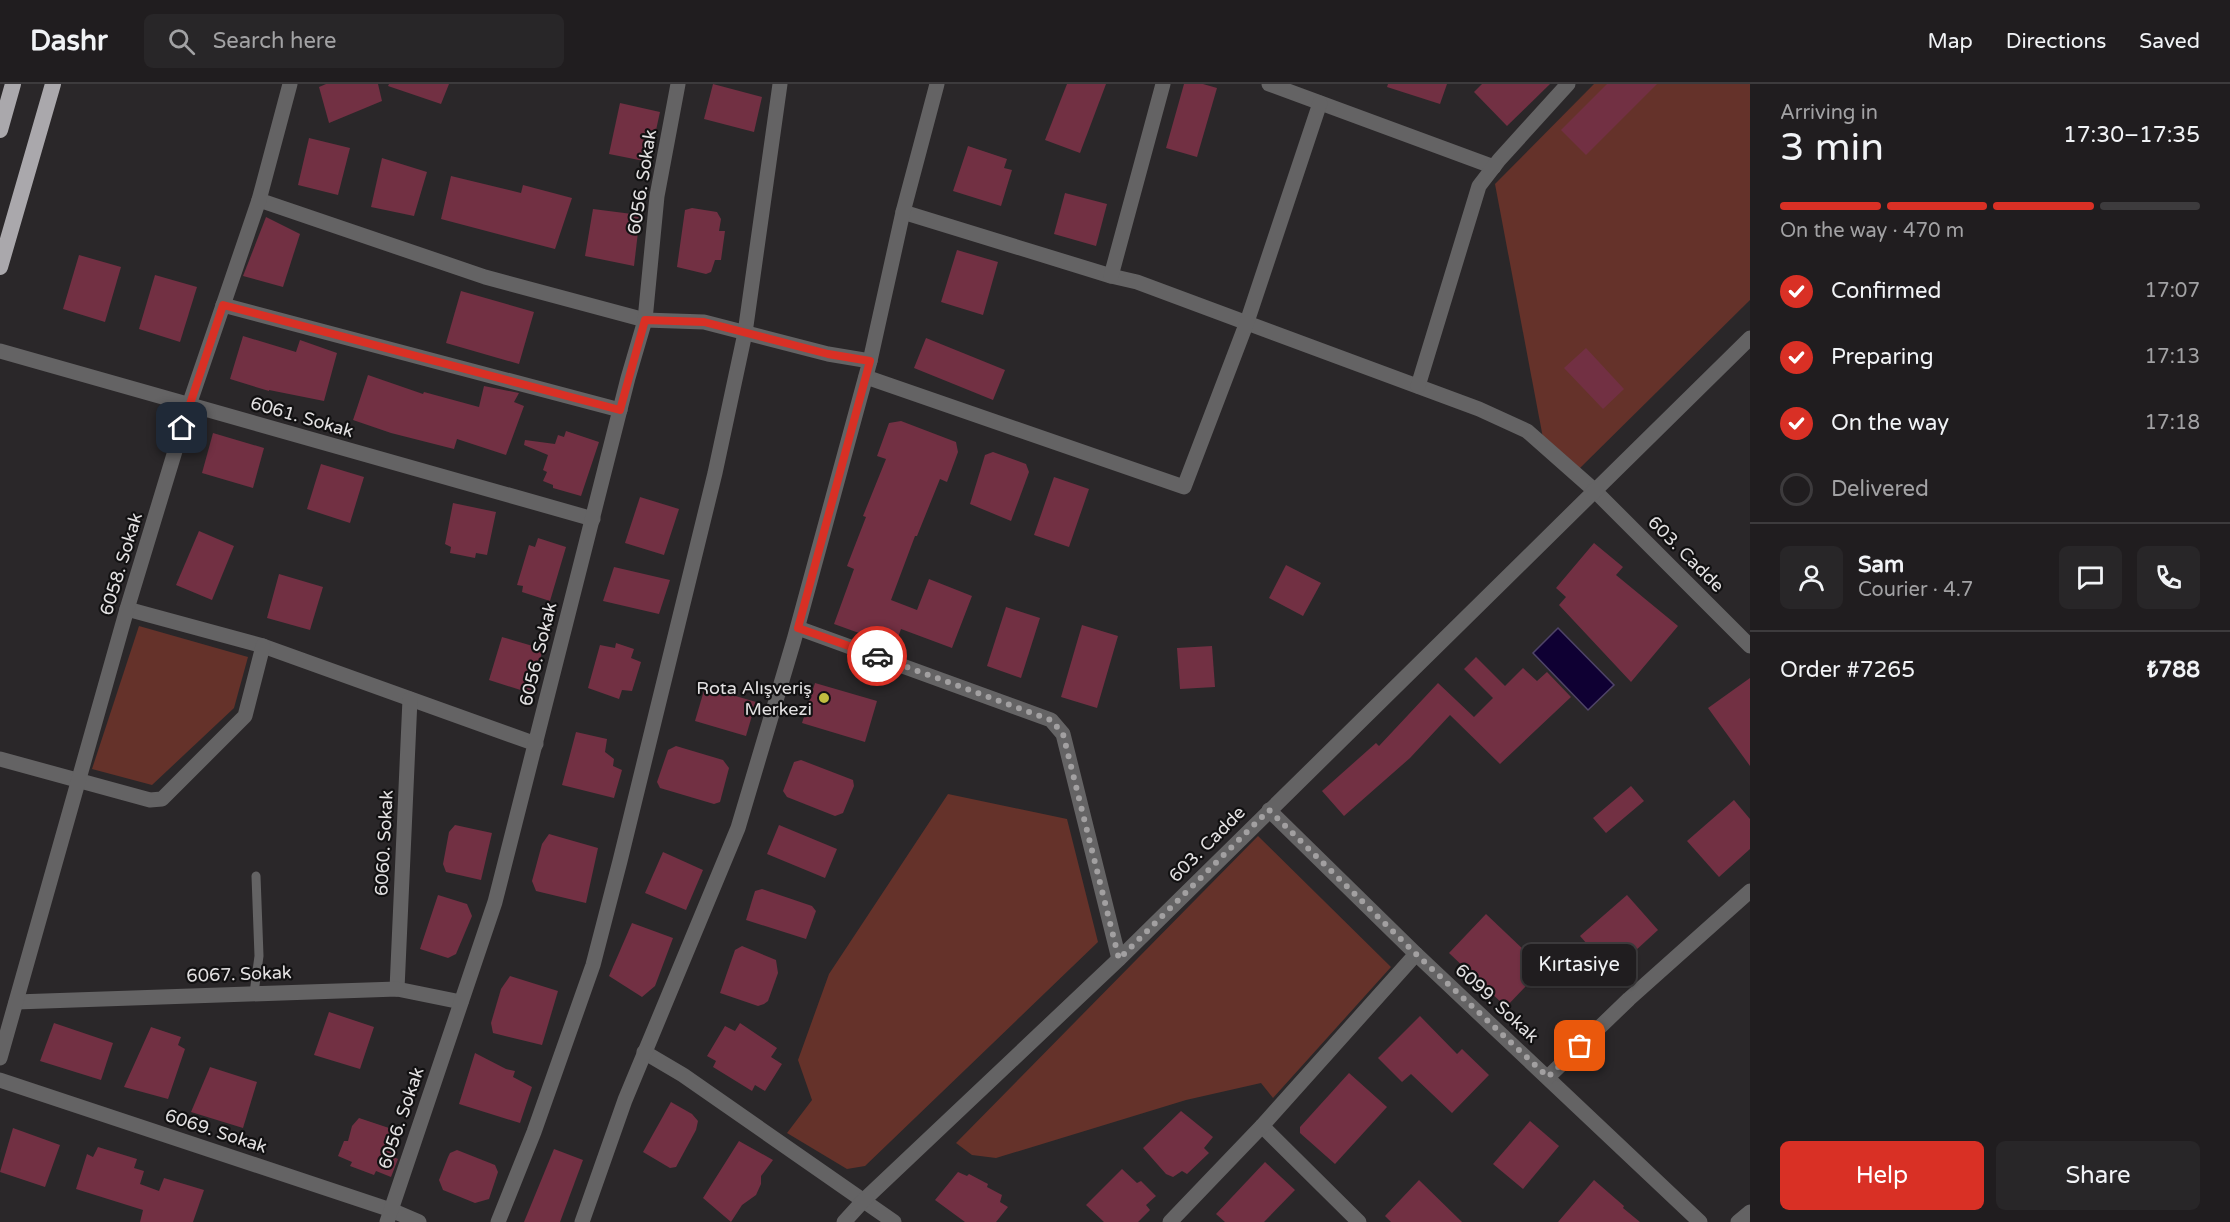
<!DOCTYPE html>
<meta charset="utf-8">
<style>
body{margin:0;font-family:"Varela Round",sans-serif;background:#282628;color:#f1f3f6;height:100vh;display:flex;flex-direction:column;font-size:22px;white-space:nowrap}
*{box-sizing:border-box;margin:0}
p{font-size:20px;color:#a2a2a4}
.icon{flex:none;width:33px;height:33px;fill:none;stroke:currentColor;stroke-width:2;stroke-linecap:round;stroke-linejoin:round}
.map{position:relative;flex:1;overflow:hidden}
.sheet{display:flex;flex-direction:column;background:#201d1f;width:480px}
.sheet>*{flex:none}
.pin{position:absolute;display:grid;place-items:center;width:51px;height:51px;color:#fff;margin:-26px;border-radius:12px;box-shadow:0 3px 9px #0006}
.courier{position:absolute;display:grid;place-items:center;width:60px;height:60px;margin:-30px;border:4px solid #d93025;border-radius:50%;background:#fff;color:#222;box-shadow:0 2px 8px #0007}
.bubble{position:absolute;height:42px;border-radius:9px;background:#201d1f;box-shadow:0 2px 4px #0004,0 0 0 2px #3d3b3d;font-size:20px;font-weight:600;line-height:42px;text-align:center}
.summary em{font-style:normal;font-weight:600}
.summary div{display:flex;flex-direction:column-reverse}
.summary{display:flex;align-items:center;justify-content:space-between;height:102px;padding:0 30px}
h1{font-size:39px;font-weight:600;line-height:45px}
.bar{display:grid;grid-template-columns:repeat(4,1fr);gap:9px 6px;align-content:center;height:72px;padding:0 30px}
.bar i{height:8px;border-radius:4px;background:#3d3b3d}
.bar .active{background:#d93025}
.bar p{grid-column:span 4}
.line{display:flex;align-items:center;gap:15px;padding:0 30px;border-top:2px solid #3d3b3d}
.line div{flex:1}
.round{display:grid;place-items:center;flex:none;width:63px;height:63px;border-radius:9px;background:#282628}
ol{padding:0 30px;list-style:none}
li{display:flex;align-items:center;gap:18px;height:66px}
li p{margin-inline-start:auto}
li .icon{padding:6px;border-radius:50%;background:#d93025;color:#fff;stroke-width:4}
li:last-child{color:#a2a2a4}
li i{width:33px;height:33px;border:3px solid #3d3b3d;border-radius:50%}
.button{display:flex;gap:12px;margin-top:auto;padding:12px 30px}
.button a{flex:1;height:69px;border-radius:9px;background:#d93025;color:#fff;font-size:24px;font-weight:600;line-height:69px;text-align:center}
.button a+a{background:#282628;color:#f1f3f6}
header{display:flex;align-items:center;gap:36px;box-sizing:border-box;height:84px;padding:0 30px;background:#201d1f;border-bottom:2px solid #3d3b3d}
header strong{font-size:28px}
nav{display:flex;gap:33px;margin-inline-start:auto;font-size:21px}
.search{width:420px;height:54px;background:#282628;display:flex;align-items:center;gap:15px;box-sizing:border-box;padding:0 21px;border-radius:9px;color:#a2a2a4;font-size:22px}
main{display:flex;flex:1;min-height:0}
.map>svg:first-child{display:block}
.green{fill:#65322a}
.water{fill:#0f0033;stroke:#4f4468;stroke-width:1.5}
.building{fill:#723043}
.lines{fill:none;stroke-linecap:round;stroke-linejoin:round}
.service{stroke:#646364;stroke-width:9}
.minor{stroke:#646364;stroke-width:15}
.tertiary{stroke:#646364;stroke-width:15}
.trunk{stroke:#aaa8ac;stroke-width:16}
.done{stroke:#a2a0a1;stroke-width:6;stroke-dasharray:0 10.8}
.route{stroke:#d93025;stroke-width:8}
.poi-dot{fill:#c1be40;stroke:#121112;stroke-width:2}
.labels{text-anchor:middle;stroke-width:4.5;stroke-linejoin:round;paint-order:stroke}
.street-label{font-size:18px;fill:#e3e1e2;stroke:#121112}
.poi-label{font-size:18px;fill:#e3e1e2;stroke:#121112;text-anchor:end}
</style>
<header>
<strong>Dashr</strong>
<div class="search"><svg class="icon" aria-label="search" viewBox="0 0 24 24"><circle cx="10" cy="10" r="6"/><path d="M15 15l6 6"/></svg>Search here</div>
<nav><a>Map</a><a>Directions</a><a>Saved</a></nav>
</header>
<main>
<div class="map">
<svg width="1750" height="1138" viewBox="0 0 1750 1138">
<rect width="100%" height="100%" fill="#2a2729"/>
<!-- green -->
<g class="green">
<polygon points="1594,0 1750,0 1750,216 1579,385 1543,354 1495,100"/>
<polygon points="139,542 248,573 234,624 152,701 92,685"/>
<polygon points="948,710 1067,735 1098,858 865,1082 847,1085 787,1049 812,1016 798,976 829,890"/>
<polygon points="1258,752 1391,883 1273,1014 1261,999 1186,1016 996,1074 972,1071 956,1059"/>
</g>
<!-- water -->
<polygon class="water" points="1558,544 1614,601 1588,626 1533,569"/>
<!-- building -->
<g class="building">
<polygon points="326,0 378,0 382,17 329,39 319,3"/>
<polygon points="389,0 449,0 441,20 388,2"/>
<polygon points="713,0 762,13 754,48 704,35"/>
<polygon points="1067,0 1106,0 1080,69 1045,56"/>
<polygon points="1184,0 1203,0 1217,4 1197,73 1166,64"/>
<polygon points="1388,0 1447,0 1440,20 1387,3"/>
<polygon points="1482,0 1550,0 1507,42 1474,8"/>
<polygon points="1607,0 1657,0 1586,71 1561,46"/>
<polygon points="620,19 660,28 649,78 609,70"/>
<polygon points="309,54 350,64 338,111 298,101"/>
<polygon points="968,62 1007,75 1004,84 1012,86 1001,122 953,107"/>
<polygon points="382,74 427,88 414,132 371,123"/>
<polygon points="451,92 521,109 523,101 572,114 555,165 441,135"/>
<polygon points="1065,109 1107,120 1096,162 1054,150"/>
<polygon points="692,124 717,128 721,135 719,147 725,147 721,176 715,176 711,188 706,190 677,183 685,126"/>
<polygon points="593,125 640,131 634,182 585,172"/>
<polygon points="266,133 300,150 283,203 243,192"/>
<polygon points="957,166 998,178 983,231 941,218"/>
<polygon points="79,171 121,183 105,238 63,225"/>
<polygon points="155,191 197,203 180,258 139,245"/>
<polygon points="461,207 534,228 519,280 446,259"/>
<polygon points="243,252 296,268 300,256 337,269 324,317 269,306 269,307 230,295"/>
<polygon points="926,254 1005,286 993,316 914,284"/>
<polygon points="1586,264 1624,305 1603,325 1564,284"/>
<polygon points="368,291 423,310 424,308 479,323 484,302 519,309 514,318 524,322 506,371 457,355 454,365 391,349 353,336"/>
<polygon points="901,337 956,358 958,368 947,398 940,395 917,452 915,452 891,516 917,526 929,495 972,512 952,564 901,545 895,562 834,540 854,485 847,482 866,433 863,432 886,375 877,372 889,339"/>
<polygon points="566,347 599,358 581,412 553,404 553,401 543,397 547,388 543,386 548,371 524,361 525,356 555,360 558,351 564,353"/>
<polygon points="213,349 264,364 253,404 202,389"/>
<polygon points="993,368 1026,380 1029,388 1011,437 970,420 985,371"/>
<polygon points="321,380 364,393 350,439 307,425"/>
<polygon points="1054,393 1089,405 1069,463 1034,451"/>
<polygon points="640,413 679,425 664,471 625,459"/>
<polygon points="453,419 496,428 487,471 476,469 475,474 450,469 451,463 445,460"/>
<polygon points="199,447 234,462 212,516 176,501"/>
<polygon points="538,454 566,463 550,517 522,508 523,502 517,501 529,461 535,463"/>
<polygon points="1594,459 1623,483 1616,491 1678,542 1631,598 1559,521 1566,513 1556,504"/>
<polygon points="1286,481 1321,499 1303,532 1269,514"/>
<polygon points="614,483 670,496 659,530 603,517"/>
<polygon points="279,490 323,503 310,546 267,534"/>
<polygon points="1006,523 1040,534 1021,594 987,582"/>
<polygon points="1082,541 1118,552 1097,624 1061,613"/>
<polygon points="502,553 543,565 530,609 489,596"/>
<polygon points="616,559 634,565 631,574 641,578 632,607 622,606 619,615 588,604 600,561 615,564"/>
<polygon points="1212,562 1215,603 1180,605 1177,564"/>
<polygon points="1476,573 1505,602 1523,584 1537,597 1547,588 1571,613 1500,680 1450,631 1410,674 1344,732 1322,707 1376,659 1379,662 1438,599 1474,633 1493,614 1464,585"/>
<polygon points="1750,594 1750,682 1708,624"/>
<polygon points="815,599 877,617 865,658 802,639"/>
<polygon points="705,603 756,618 746,652 695,637"/>
<polygon points="576,648 607,655 605,668 614,675 613,682 622,686 614,714 562,701"/>
<polygon points="676,662 723,676 729,684 720,718 714,720 660,704 657,698 668,666"/>
<polygon points="801,676 853,696 854,702 843,729 835,732 787,713 783,707 794,678"/>
<polygon points="1631,702 1644,717 1606,749 1593,734"/>
<polygon points="1734,716 1750,735 1750,765 1719,793 1687,757"/>
<polygon points="455,741 492,749 481,796 446,788 443,780 449,748"/>
<polygon points="779,741 837,765 825,794 767,770"/>
<polygon points="549,750 598,764 586,819 536,807 532,797 542,760"/>
<polygon points="663,768 703,786 686,826 645,809"/>
<polygon points="762,805 812,822 816,827 806,855 746,836 755,807"/>
<polygon points="438,811 467,820 472,832 456,870 448,874 420,865"/>
<polygon points="1627,811 1658,846 1612,888 1580,852"/>
<polygon points="1486,830 1543,884 1506,923 1449,869"/>
<polygon points="632,839 673,854 655,902 642,913 609,892"/>
<polygon points="742,862 776,876 778,889 768,917 764,920 758,922 720,909 735,866"/>
<polygon points="510,892 558,907 542,961 493,949 491,939 501,905"/>
<polygon points="329,928 374,943 360,985 314,971"/>
<polygon points="1420,932 1457,970 1462,965 1489,991 1452,1029 1411,990 1402,998 1378,974"/>
<polygon points="54,939 113,959 101,996 40,977"/>
<polygon points="740,939 777,964 771,973 782,980 765,1007 755,1001 752,1007 713,983 716,977 707,972 725,942 735,947"/>
<polygon points="151,943 181,953 178,961 185,965 168,1015 124,1003"/>
<polygon points="475,969 506,985 515,987 513,993 532,1003 520,1039 459,1020"/>
<polygon points="210,983 257,998 243,1044 191,1028"/>
<polygon points="1349,989 1387,1023 1335,1080 1300,1049 1300,1043"/>
<polygon points="671,1018 692,1030 698,1037 696,1046 676,1083 670,1084 643,1068"/>
<polygon points="1181,1027 1213,1053 1204,1064 1209,1069 1187,1090 1182,1087 1173,1093 1166,1090 1143,1064"/>
<polygon points="359,1034 398,1047 399,1056 394,1073 398,1075 391,1093 376,1087 374,1091 350,1082 352,1078 338,1072 344,1057 348,1057 352,1042"/>
<polygon points="1530,1037 1559,1062 1523,1105 1493,1080"/>
<polygon points="13,1044 60,1061 45,1103 0,1088"/>
<polygon points="739,1057 773,1076 761,1092 761,1100 756,1111 742,1121 731,1138 703,1114"/>
<polygon points="98,1063 137,1075 134,1084 144,1087 140,1100 159,1107 164,1094 204,1106 193,1138 140,1138 143,1126 76,1105 87,1070 93,1073"/>
<polygon points="554,1065 583,1076 560,1138 524,1138"/>
<polygon points="457,1066 495,1081 498,1088 489,1115 475,1119 443,1106 439,1096 448,1073 450,1069"/>
<polygon points="1265,1078 1295,1106 1264,1138 1225,1138 1216,1130"/>
<polygon points="1122,1085 1137,1099 1141,1097 1156,1112 1146,1121 1150,1126 1138,1138 1104,1138 1086,1121"/>
<polygon points="958,1088 967,1092 969,1090 988,1100 987,1103 1002,1111 1000,1118 1008,1123 996,1138 965,1138 935,1116"/>
<polygon points="1419,1096 1462,1138 1391,1138 1385,1132"/>
<polygon points="1594,1096 1624,1122 1623,1124 1640,1138 1558,1138"/>
</g>
<g class="lines">
<!-- service -->
<polyline class="service" points="254,909 259,872 256,792"/>
<!-- minor -->
<g class="minor">
<polyline points="1269,0 1494,83"/>
<polyline points="259,116 485,193 645,236 704,238 828,270 870,277"/>
<polyline points="903,128 1111,192 1137,198 1479,325 1527,347 1594,406"/>
<polyline points="1111,192 1163,0"/>
<polyline points="223,221 620,326"/>
<polyline points="0,267 593,435"/>
<polyline points="866,293 1184,403 1247,238 1320,19"/>
<polyline points="1418,302 1479,102 1499,76 1568,0"/>
<polyline points="127,525 263,562 536,660"/>
<polyline points="798,544 1051,636 1063,650 1119,875"/>
<polyline points="0,675 150,716 162,715 245,632 263,562"/>
<polyline points="1269,726 1416,870 1700,1138"/>
<polyline points="397,905 410,615"/>
<polyline points="16,918 397,905 461,918"/>
<polyline points="644,968 683,991 894,1138"/>
<polyline points="0,974 127,525 189,321 259,116 290,0"/>
<polyline points="1548,993 1629,915 1750,807"/>
<polyline points="0,996 391,1126 419,1138"/>
<polyline points="1262,1042 1359,1138"/>
<polyline points="387,1138 495,818 628,294 645,236 657,112 678,0"/>
<polyline points="498,1138 534,1048 593,881 620,777 715,389 745,249 780,0"/>
<polyline points="582,1138 625,1016 738,744 794,556 870,277 903,128 937,0"/>
<polyline points="1170,1138 1262,1042 1416,870"/>
<polyline points="1738,1138 1750,1128"/>
</g>
<!-- tertiary -->
<g class="tertiary">
<polyline points="1594,406 1750,562"/>
<polyline points="844,1138 864,1116 1119,875 1750,254"/>
</g>
<!-- trunk -->
<g class="trunk">
<polyline points="0,46 13,0"/>
<polyline points="0,183 53,0"/>
</g>
</g>
<g class="lines">
<!-- done -->
<polyline class="done" points="877,572 1051,636 1063,650 1119,875 1269,726 1416,870 1548,993 1580,962"/>
<!-- route -->
<polyline class="route" points="182,344 223,221 620,326 645,236 704,238 828,270 870,277 798,544 877,572"/>
</g>
<!-- markers -->
<circle class="poi-dot" cx="824" cy="614" r="6"/>
<g class="labels">
<!-- street labels -->
<g class="street-label">
<text transform="translate(642 98) rotate(-81)" y="6">6056. Sokak</text>
<text transform="translate(302 333) rotate(16)" y="6">6061. Sokak</text>
<text transform="translate(1686 470) rotate(45)" y="6">603. Cadde</text>
<text transform="translate(121 480) rotate(-73)" y="6">6058. Sokak</text>
<text transform="translate(538 570) rotate(-76)" y="6">6056. Sokak</text>
<text transform="translate(384 759) rotate(-87)" y="6">6060. Sokak</text>
<text transform="translate(1207 760) rotate(-45)" y="6">603. Cadde</text>
<text transform="translate(239 890) rotate(-2)" y="6">6067. Sokak</text>
<text transform="translate(1497 919) rotate(43)" y="6">6099. Sokak</text>
<text transform="translate(401 1034) rotate(-71)" y="6">6056. Sokak</text>
<text transform="translate(216 1047) rotate(18)" y="6">6069. Sokak</text>
</g>
<!-- poi labels -->
<g class="poi-label">
<text x="812" y="610">Rota Alışveriş<tspan x="812" dy="21">Merkezi</tspan></text>
</g>
</g>
</svg>
<div class="pin" style="left:1580px;top:962px;background:#ea580c"><svg class="icon" aria-label="bag" viewBox="0 0 24 24"><path d="M5 8h14l-1 12H6zM9 8a3 3 0 0 1 6 0"/></svg></div>
<div class="pin" style="left:182px;top:344px;background:#1f2937"><svg class="icon" aria-label="home" viewBox="0 0 24 24"><path d="M3 11l9-7 9 7M6 9v11h12V9"/></svg></div>
<div class="courier" style="left:877px;top:572px"><svg class="icon" aria-label="car" viewBox="0 0 24 24"><path d="M5 17H2v-5l4-1 3-4h7l3 4 3 1v5h-3M9 17h6M6 11h13"/><circle cx="7" cy="17" r="2"/><circle cx="17" cy="17" r="2"/></svg></div>
<div class="bubble" style="left:1522px;top:860px;width:114px">Kırtasiye</div>
</div>
<section class="sheet">
<div class="summary"><div><h1>3 min</h1><p>Arriving in</p></div><em>17:30–17:35</em></div>
<div class="bar"><i class="active"></i><i class="active"></i><i class="active"></i><i></i><p>On the way · 470 m</p></div>
<ol>
<li><svg class="icon" aria-label="check" viewBox="0 0 24 24"><path d="M5 12l5 5 9-10"/></svg>Confirmed<p>17:07</p></li>
<li><svg class="icon" aria-label="check" viewBox="0 0 24 24"><path d="M5 12l5 5 9-10"/></svg>Preparing<p>17:13</p></li>
<li><svg class="icon" aria-label="check" viewBox="0 0 24 24"><path d="M5 12l5 5 9-10"/></svg>On the way<p>17:18</p></li>
<li><i></i>Delivered</li>
</ol>
<div class="line" style="height:108px"><a class="round"><svg class="icon" aria-label="person" viewBox="0 0 24 24"><circle cx="12" cy="8" r="4"/><path d="M4 21q1-7 8-7t8 7"/></svg></a><div><b>Sam</b><p>Courier · 4.7</p></div><a class="round"><svg class="icon" aria-label="chat" viewBox="0 0 24 24"><path d="M4 5h16v11H9l-5 4z"/></svg></a><a class="round"><svg class="icon" aria-label="phone" viewBox="0 0 24 24"><path d="M5 4h4l2 5-3 2q2 4 5 5l2-3 5 2v4C11 20 4 13 5 4z"/></svg></a></div>
<div class="line" style="height:78px"><div>Order #7265</div><b>₺788</b></div>
<div class="button"><a>Help</a><a>Share</a></div>
</section>
</main>
